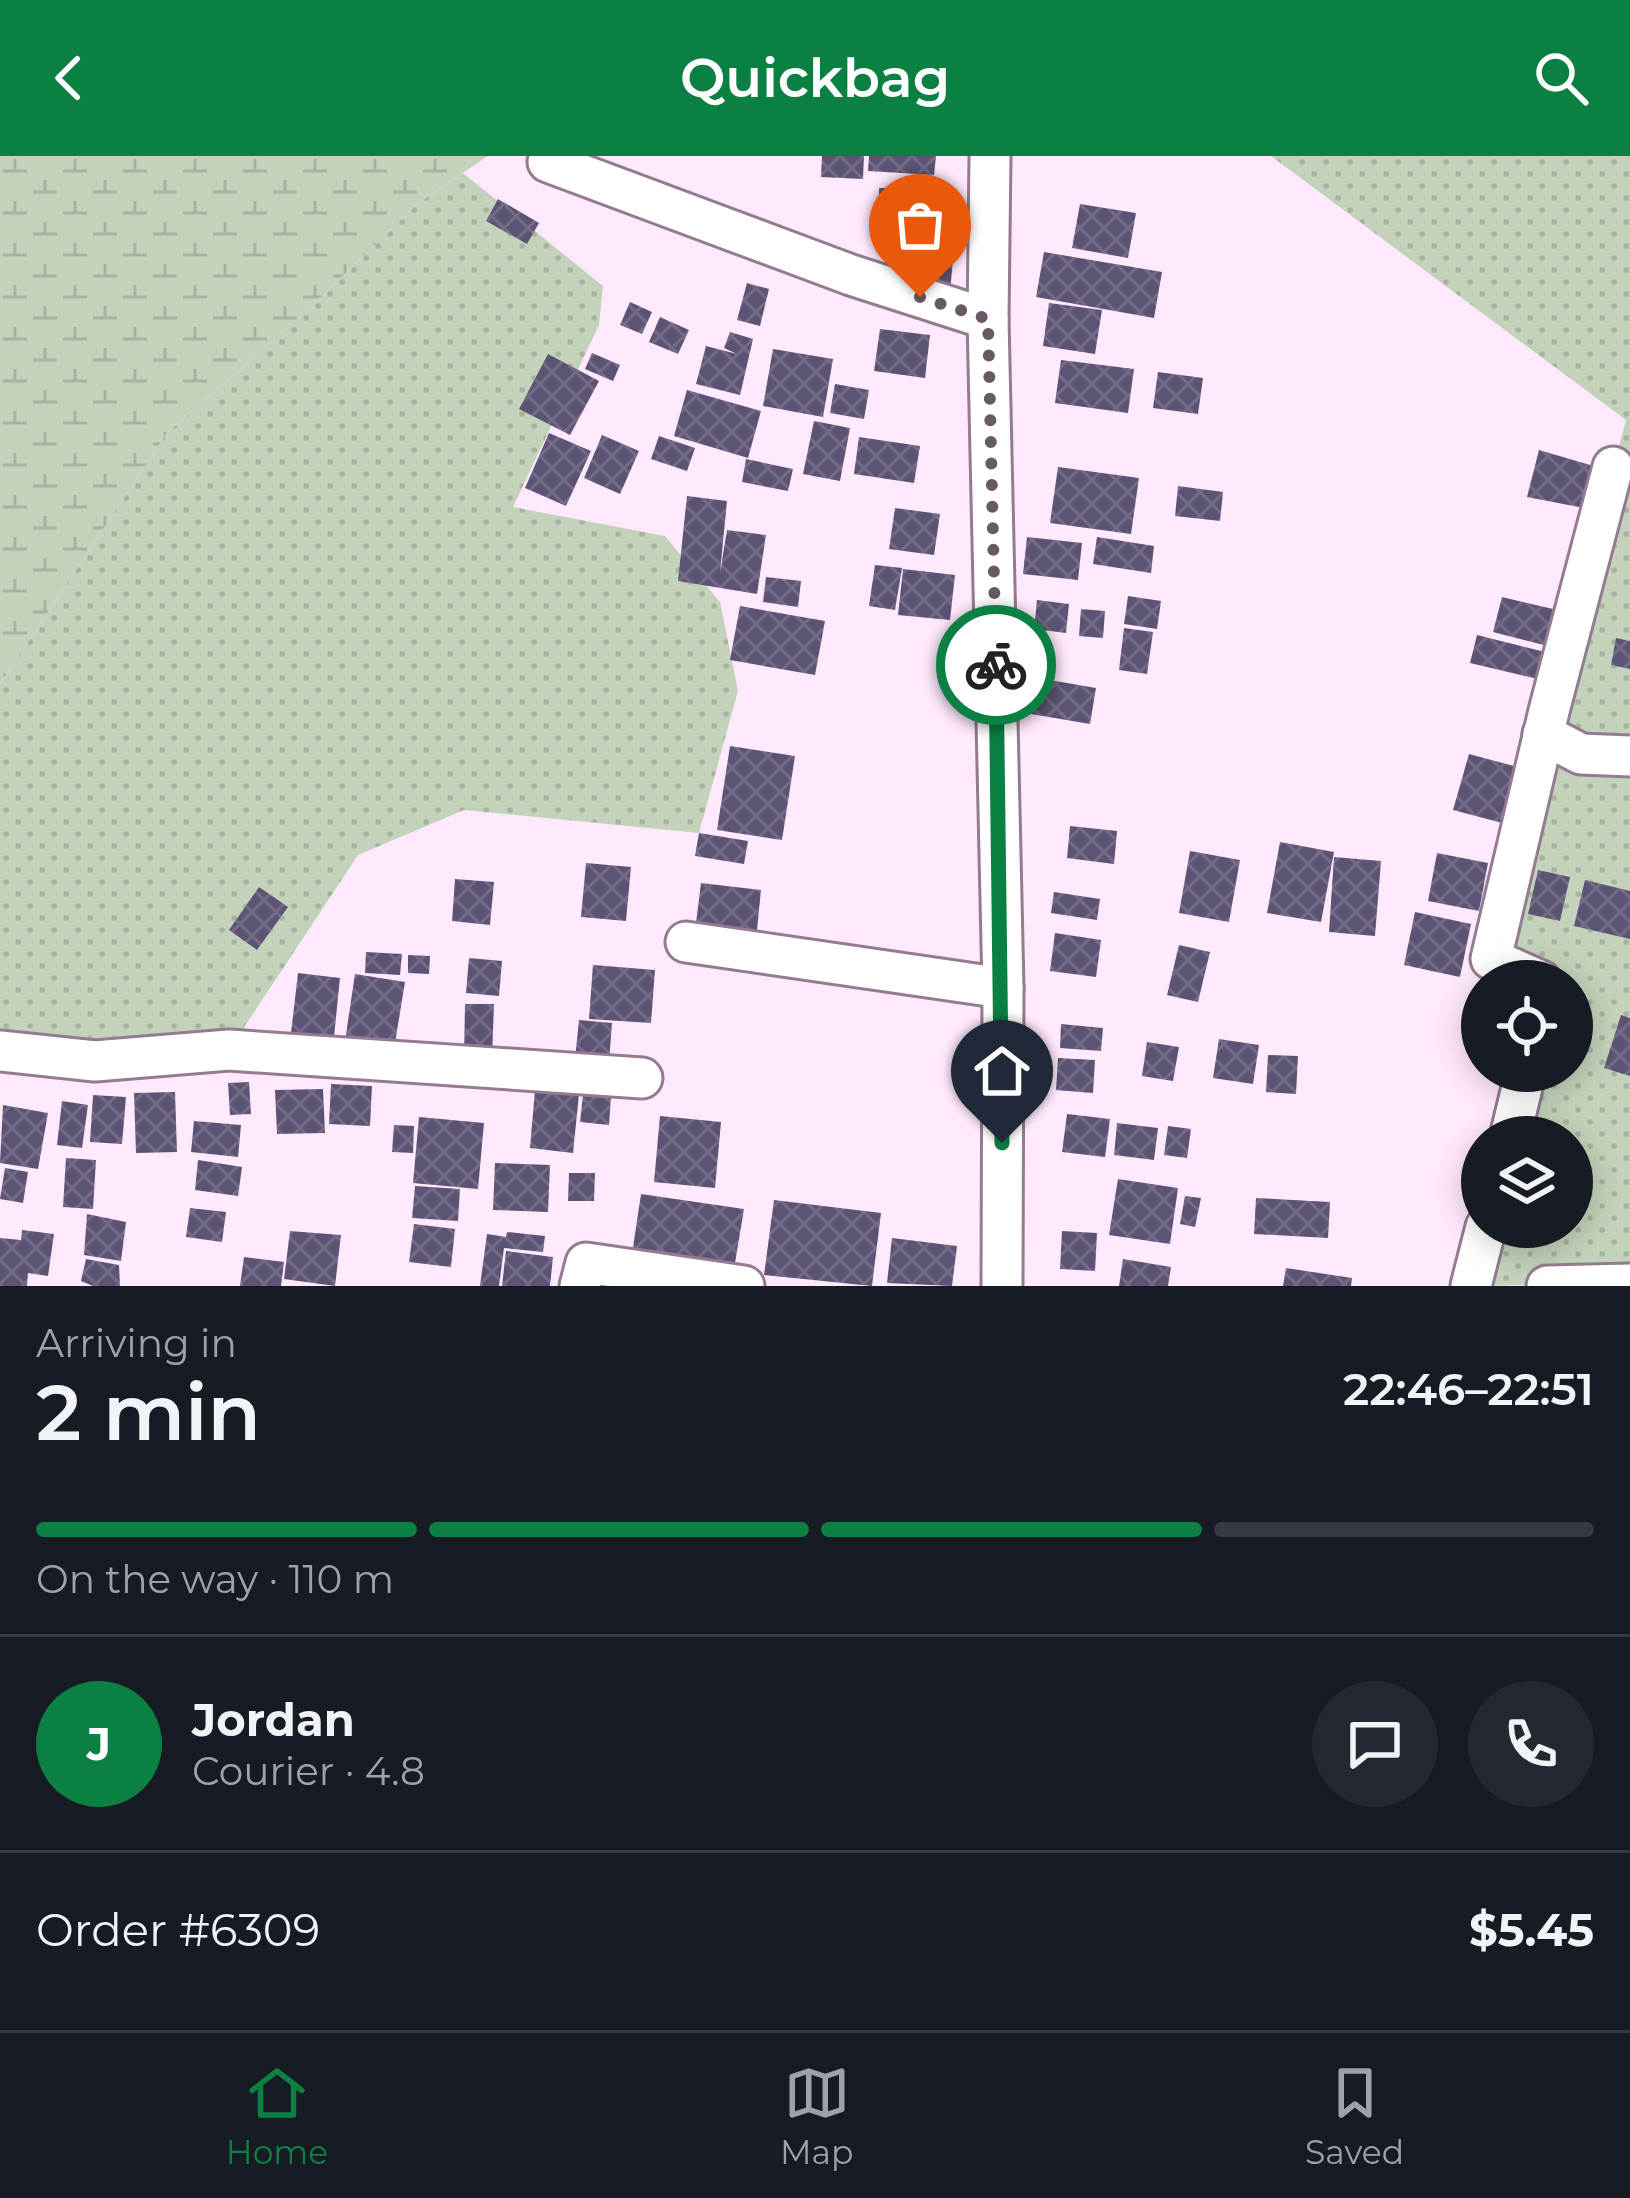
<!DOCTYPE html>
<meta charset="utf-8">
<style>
body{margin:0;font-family:Montserrat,sans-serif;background:#242831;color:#f1f3f6;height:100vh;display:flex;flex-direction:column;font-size:45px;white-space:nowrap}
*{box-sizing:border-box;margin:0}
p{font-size:39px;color:#9ea1a6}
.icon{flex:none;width:66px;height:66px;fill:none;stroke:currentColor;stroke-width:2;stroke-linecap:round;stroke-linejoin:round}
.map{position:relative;height:1130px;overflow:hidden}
.details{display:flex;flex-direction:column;background:#171b24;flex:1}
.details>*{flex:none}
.fabs{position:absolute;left:1461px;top:804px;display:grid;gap:24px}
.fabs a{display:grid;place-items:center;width:132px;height:132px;border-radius:50%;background:#171b24;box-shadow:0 6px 30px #0003;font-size:60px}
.pin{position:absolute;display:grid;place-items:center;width:102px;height:102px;color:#fff;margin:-123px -51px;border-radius:50% 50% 50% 0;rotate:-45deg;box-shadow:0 0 12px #0007}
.pin .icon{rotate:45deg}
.courier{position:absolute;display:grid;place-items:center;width:120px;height:120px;margin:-60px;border:9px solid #0b8043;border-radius:50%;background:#fff;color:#222;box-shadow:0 3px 15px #0007}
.summary em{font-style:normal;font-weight:600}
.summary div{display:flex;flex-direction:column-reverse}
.summary{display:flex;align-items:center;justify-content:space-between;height:204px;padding:0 36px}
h1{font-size:78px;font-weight:600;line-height:90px}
.bar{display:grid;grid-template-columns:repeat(4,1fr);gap:18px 12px;align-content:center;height:144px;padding:0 36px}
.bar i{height:15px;border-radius:9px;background:#363941}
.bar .active{background:#0b8043}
.bar p{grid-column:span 4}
.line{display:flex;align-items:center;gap:30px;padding:0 36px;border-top:3px solid #363941}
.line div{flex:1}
.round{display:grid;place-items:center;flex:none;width:126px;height:126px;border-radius:63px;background:#242831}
header{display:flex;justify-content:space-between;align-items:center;height:156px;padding:0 36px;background:#0b8043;color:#fff;font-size:54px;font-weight:600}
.dock{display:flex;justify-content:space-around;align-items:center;height:168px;border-top:3px solid #363941;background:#171b24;font-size:33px;color:#9ea1a6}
.dock a{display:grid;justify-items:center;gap:6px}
.dock .active{color:#0b8043}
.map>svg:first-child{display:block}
.grass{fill:url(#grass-dots)}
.wetland{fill:url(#wetland-marsh)}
.building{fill:url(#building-cross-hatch)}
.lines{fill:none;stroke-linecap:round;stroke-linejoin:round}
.minor-casing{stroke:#947b91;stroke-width:45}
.minor{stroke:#fff;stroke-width:39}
.done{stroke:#675966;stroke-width:12;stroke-dasharray:0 21.6}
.route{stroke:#0b8043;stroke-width:15}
</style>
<header><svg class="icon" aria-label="back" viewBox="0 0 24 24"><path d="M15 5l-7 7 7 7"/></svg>Quickbag<svg class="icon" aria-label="search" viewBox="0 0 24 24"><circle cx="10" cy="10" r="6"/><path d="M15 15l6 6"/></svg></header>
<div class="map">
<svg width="1630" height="1130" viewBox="0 0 1630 1130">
<defs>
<pattern id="grass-dots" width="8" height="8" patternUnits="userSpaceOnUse" patternTransform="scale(3)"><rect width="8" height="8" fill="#c3d2ba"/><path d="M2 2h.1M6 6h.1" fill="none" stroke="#a7b39f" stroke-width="1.8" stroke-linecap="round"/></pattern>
<pattern id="wetland-marsh" width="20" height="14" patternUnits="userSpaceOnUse" patternTransform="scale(3)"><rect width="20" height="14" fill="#c3d2ba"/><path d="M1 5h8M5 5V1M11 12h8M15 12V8" fill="none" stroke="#a7b39f"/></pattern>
<pattern id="building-cross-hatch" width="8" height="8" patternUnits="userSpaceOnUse" patternTransform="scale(3)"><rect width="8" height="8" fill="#5d5475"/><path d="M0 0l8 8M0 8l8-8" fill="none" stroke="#746c86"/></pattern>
</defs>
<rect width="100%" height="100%" fill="#ffe9fc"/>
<!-- grass -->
<g class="grass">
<polygon points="1271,0 1630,0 1630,1128 1471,1130 1485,1071 1572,1071 1572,981 1506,981 1521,915 1572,915 1572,825 1541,825 1491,803 1543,578 1626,264"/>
<polygon points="463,17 603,130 599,169 513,351 665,380 720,446 738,535 699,677 464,654 358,699 229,894 0,895 0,528 167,277 299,162 418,47"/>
</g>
<!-- wetland -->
<polygon class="wetland" points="0,0 488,0 418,47 299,162 167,277 0,528"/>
<!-- building -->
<g class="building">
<polygon points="822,0 864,0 863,23 821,21"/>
<polygon points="869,0 936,0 934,19 868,15"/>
<polygon points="879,32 935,32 935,74 879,75"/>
<polygon points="498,43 539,67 527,88 486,65"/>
<polygon points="1080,48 1136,57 1128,102 1072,92"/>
<polygon points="923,88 954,91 950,137 918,134"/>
<rect x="885" y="90" width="28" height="37"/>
<polygon points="1044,96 1162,116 1154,162 1036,141"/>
<polygon points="747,127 769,133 760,170 737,164"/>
<polygon points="630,146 652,156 642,178 620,169"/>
<polygon points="1049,147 1102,154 1095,198 1043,190"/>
<polygon points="660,161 689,174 678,198 649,186"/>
<polygon points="880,173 930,179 925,222 874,215"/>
<polygon points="730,176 753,183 740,239 696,228 706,190 737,198 724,192"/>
<polygon points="773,193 833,203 823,261 763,250"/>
<polygon points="592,197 620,209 613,225 585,213"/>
<polygon points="548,198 599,225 570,279 519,253"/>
<polygon points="1061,204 1134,213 1128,257 1055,247"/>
<polygon points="1158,216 1203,222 1198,258 1153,252"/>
<polygon points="835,228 869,234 864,263 830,257"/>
<polygon points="687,234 761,255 748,302 674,280"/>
<polygon points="814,265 850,272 840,325 803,318"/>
<polygon points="549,277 591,295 566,350 525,332"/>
<polygon points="602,279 639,295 620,338 584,322"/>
<polygon points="659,280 695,292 687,315 651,303"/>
<polygon points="859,281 920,290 914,327 854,318"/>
<polygon points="1539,294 1597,311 1584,352 1527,341"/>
<polygon points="746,303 793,313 788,335 742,326"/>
<polygon points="1058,311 1139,322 1131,378 1050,367"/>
<polygon points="1178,330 1223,336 1220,365 1175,360"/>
<polygon points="687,340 727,345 720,417 727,374 766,379 757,438 678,425"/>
<polygon points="895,352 940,358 934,399 889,393"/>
<polygon points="1027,381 1082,387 1078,424 1023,418"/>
<polygon points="1097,381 1154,390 1151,417 1093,408"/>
<polygon points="875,409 902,412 895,454 869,450"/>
<polygon points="903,413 955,419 950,464 898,459"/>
<polygon points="766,421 801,425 798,451 763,446"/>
<polygon points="1128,440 1161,445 1157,473 1124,468"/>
<polygon points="1502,441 1553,453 1544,489 1493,476"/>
<polygon points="1037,444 1069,448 1066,477 1034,473"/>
<polygon points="740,450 825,465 815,519 730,504"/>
<polygon points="1081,453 1105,455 1103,482 1079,480"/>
<polygon points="1124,472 1153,476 1147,518 1119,514"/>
<polygon points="1477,479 1545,496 1538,523 1470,507"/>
<polygon points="1616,482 1630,485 1630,513 1611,509"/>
<polygon points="1038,522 1096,532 1090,568 1031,558"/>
<polygon points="730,590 795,600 782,684 717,674"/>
<polygon points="1469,598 1525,613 1510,669 1453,654"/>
<polygon points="1070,670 1117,675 1114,708 1067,702"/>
<polygon points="699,677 748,685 744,708 695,700"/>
<polygon points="1280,686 1334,696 1321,766 1267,757"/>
<polygon points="1190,695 1240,704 1229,766 1179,757"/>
<polygon points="1437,697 1488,707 1479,755 1428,745"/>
<polygon points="1334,701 1381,705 1375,780 1329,776"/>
<polygon points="586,707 631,711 626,765 581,761"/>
<polygon points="1538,714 1570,721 1560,765 1528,758"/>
<polygon points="455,723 494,726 490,769 452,765"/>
<polygon points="1585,724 1630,735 1630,783 1574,770"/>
<polygon points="701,727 761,734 757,774 696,767"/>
<polygon points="259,731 288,751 257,794 229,774"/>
<polygon points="1054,736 1100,743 1097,764 1051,757"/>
<polygon points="1415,756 1471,768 1460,821 1404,809"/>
<polygon points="1055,777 1101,784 1096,821 1050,815"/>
<polygon points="1179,789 1210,796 1198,846 1167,839"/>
<polygon points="366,796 402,798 400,819 365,817"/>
<polygon points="408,799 430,800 429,818 408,817"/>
<polygon points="469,802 502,805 499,840 466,837"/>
<polygon points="593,809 655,814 651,867 589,863"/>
<polygon points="298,817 340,822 334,881 291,877"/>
<polygon points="355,818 405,826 394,893 345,885"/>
<polygon points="465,848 494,848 492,901 464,900"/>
<polygon points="1621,859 1630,862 1630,920 1604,912"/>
<polygon points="579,864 612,867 609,906 575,903"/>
<polygon points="1061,868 1103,872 1101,895 1060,892"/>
<polygon points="1219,883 1259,889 1253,928 1213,922"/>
<polygon points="1147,886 1179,891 1173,925 1142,920"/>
<polygon points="1268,899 1298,900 1296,938 1266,936"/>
<polygon points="1058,902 1095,904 1093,937 1056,934"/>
<polygon points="249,926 251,958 230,959 228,927"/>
<polygon points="331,928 372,930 370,970 329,968"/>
<polygon points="323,933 325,977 277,978 275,934"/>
<polygon points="535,934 579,938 573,997 530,992"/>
<polygon points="175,936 177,996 136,997 134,937"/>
<polygon points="93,939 126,941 122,988 90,986"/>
<polygon points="583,939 611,941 609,969 580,966"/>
<polygon points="62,945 88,949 82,992 57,989"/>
<polygon points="3,949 48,957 38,1013 0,1007"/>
<polygon points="1067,958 1110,963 1105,1001 1062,996"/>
<polygon points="660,960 721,966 715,1032 654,1026"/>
<polygon points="419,961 484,967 478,1033 413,1027"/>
<polygon points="194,965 241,969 238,1001 191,996"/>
<polygon points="1117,967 1158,972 1154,1004 1114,999"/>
<polygon points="394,969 414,970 413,997 392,996"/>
<polygon points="1168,970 1191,973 1187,1002 1164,999"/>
<polygon points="66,1002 96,1004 93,1053 63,1051"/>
<polygon points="198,1004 242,1011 238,1040 195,1034"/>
<polygon points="495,1007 550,1009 548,1056 493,1054"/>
<polygon points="5,1012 28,1016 23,1047 0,1043"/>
<polygon points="569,1017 595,1017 594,1045 568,1045"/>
<polygon points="1118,1023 1178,1032 1170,1088 1109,1079"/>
<polygon points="415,1030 460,1033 458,1065 412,1062"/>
<polygon points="641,1038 744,1053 734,1113 632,1098"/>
<polygon points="1185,1040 1201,1042 1195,1071 1180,1068"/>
<polygon points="1256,1042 1330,1046 1328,1082 1254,1078"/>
<polygon points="774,1044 881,1057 872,1130 764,1119"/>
<polygon points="190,1052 226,1056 222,1086 186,1081"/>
<polygon points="87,1058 126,1066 121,1105 84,1099"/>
<polygon points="414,1068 455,1073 451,1111 409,1106"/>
<polygon points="22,1074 54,1078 48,1120 28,1117 27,1130 0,1130 0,1082 21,1084"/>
<polygon points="290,1075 341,1079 335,1130 284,1123"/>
<polygon points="1062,1075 1097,1077 1095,1115 1060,1113"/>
<polygon points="507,1076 545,1080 543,1096 504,1092 499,1130 480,1130 487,1078 506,1081"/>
<polygon points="892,1082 957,1090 952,1130 887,1127"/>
<polygon points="506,1095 553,1101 550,1130 502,1130"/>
<polygon points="244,1101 284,1106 281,1130 240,1130"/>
<polygon points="86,1103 119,1109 120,1130 93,1130 81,1125"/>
<polygon points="1123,1103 1171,1111 1168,1130 1119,1130"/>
<polygon points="1286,1112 1352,1122 1351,1130 1283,1130"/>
</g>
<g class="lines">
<defs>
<g id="minor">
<polyline points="990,0 988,163 1003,832 1002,1130"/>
<polyline points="548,6 851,119 988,163"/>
<polyline points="1543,578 1581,598 1630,600"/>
<polyline points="686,786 1003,832"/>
<polyline points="1541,825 1491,803 1549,555 1613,311"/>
<polyline points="0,895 95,905 229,894 642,922"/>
<polyline points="1510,981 1526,915"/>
<polyline points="580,1130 586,1107 744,1130"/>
<polyline points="1471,1130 1486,1071"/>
<polyline points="1547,1130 1630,1128"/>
</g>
</defs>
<!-- minor casing -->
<use href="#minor" class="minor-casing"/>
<!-- minor -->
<use href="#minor" class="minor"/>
</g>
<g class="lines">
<!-- done -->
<polyline class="done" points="920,141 988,163 996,509"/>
<!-- route -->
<polyline class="route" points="996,509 1002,987"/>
</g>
</svg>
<div class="fabs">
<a><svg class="icon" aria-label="locate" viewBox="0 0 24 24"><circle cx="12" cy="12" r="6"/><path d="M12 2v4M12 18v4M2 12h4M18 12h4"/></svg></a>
<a><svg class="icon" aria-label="layers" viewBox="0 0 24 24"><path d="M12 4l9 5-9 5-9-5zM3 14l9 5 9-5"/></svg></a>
</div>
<div class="pin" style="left:920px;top:141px;background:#ea580c"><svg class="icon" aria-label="bag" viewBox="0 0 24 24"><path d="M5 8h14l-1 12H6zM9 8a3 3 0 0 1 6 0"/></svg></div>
<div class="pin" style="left:1002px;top:987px;background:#1f2937"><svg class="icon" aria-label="home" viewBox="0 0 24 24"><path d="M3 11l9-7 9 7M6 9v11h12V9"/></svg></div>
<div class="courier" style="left:996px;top:509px"><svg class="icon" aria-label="bike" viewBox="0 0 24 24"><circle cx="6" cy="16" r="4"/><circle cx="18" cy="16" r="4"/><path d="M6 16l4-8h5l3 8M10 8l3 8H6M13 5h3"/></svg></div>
</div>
<section class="details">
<div class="summary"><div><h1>2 min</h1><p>Arriving in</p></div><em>22:46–22:51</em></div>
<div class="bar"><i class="active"></i><i class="active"></i><i class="active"></i><i></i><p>On the way · 110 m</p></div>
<div class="line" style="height:216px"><b class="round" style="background:#0b8043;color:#fff">J</b><div><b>Jordan</b><p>Courier · 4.8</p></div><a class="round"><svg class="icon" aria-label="chat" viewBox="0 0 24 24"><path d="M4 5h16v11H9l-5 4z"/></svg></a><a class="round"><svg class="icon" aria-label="phone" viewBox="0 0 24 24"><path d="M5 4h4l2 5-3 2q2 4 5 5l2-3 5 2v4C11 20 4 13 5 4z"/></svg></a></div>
<div class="line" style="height:156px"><div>Order #6309</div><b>$5.45</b></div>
</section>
<nav class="dock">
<a class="active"><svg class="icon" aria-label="home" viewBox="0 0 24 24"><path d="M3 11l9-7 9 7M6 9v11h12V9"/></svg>Home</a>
<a><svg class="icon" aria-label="map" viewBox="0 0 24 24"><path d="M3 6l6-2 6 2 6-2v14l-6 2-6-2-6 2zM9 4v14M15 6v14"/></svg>Map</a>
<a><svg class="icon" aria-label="saved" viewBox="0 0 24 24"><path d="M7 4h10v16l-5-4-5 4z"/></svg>Saved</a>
</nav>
